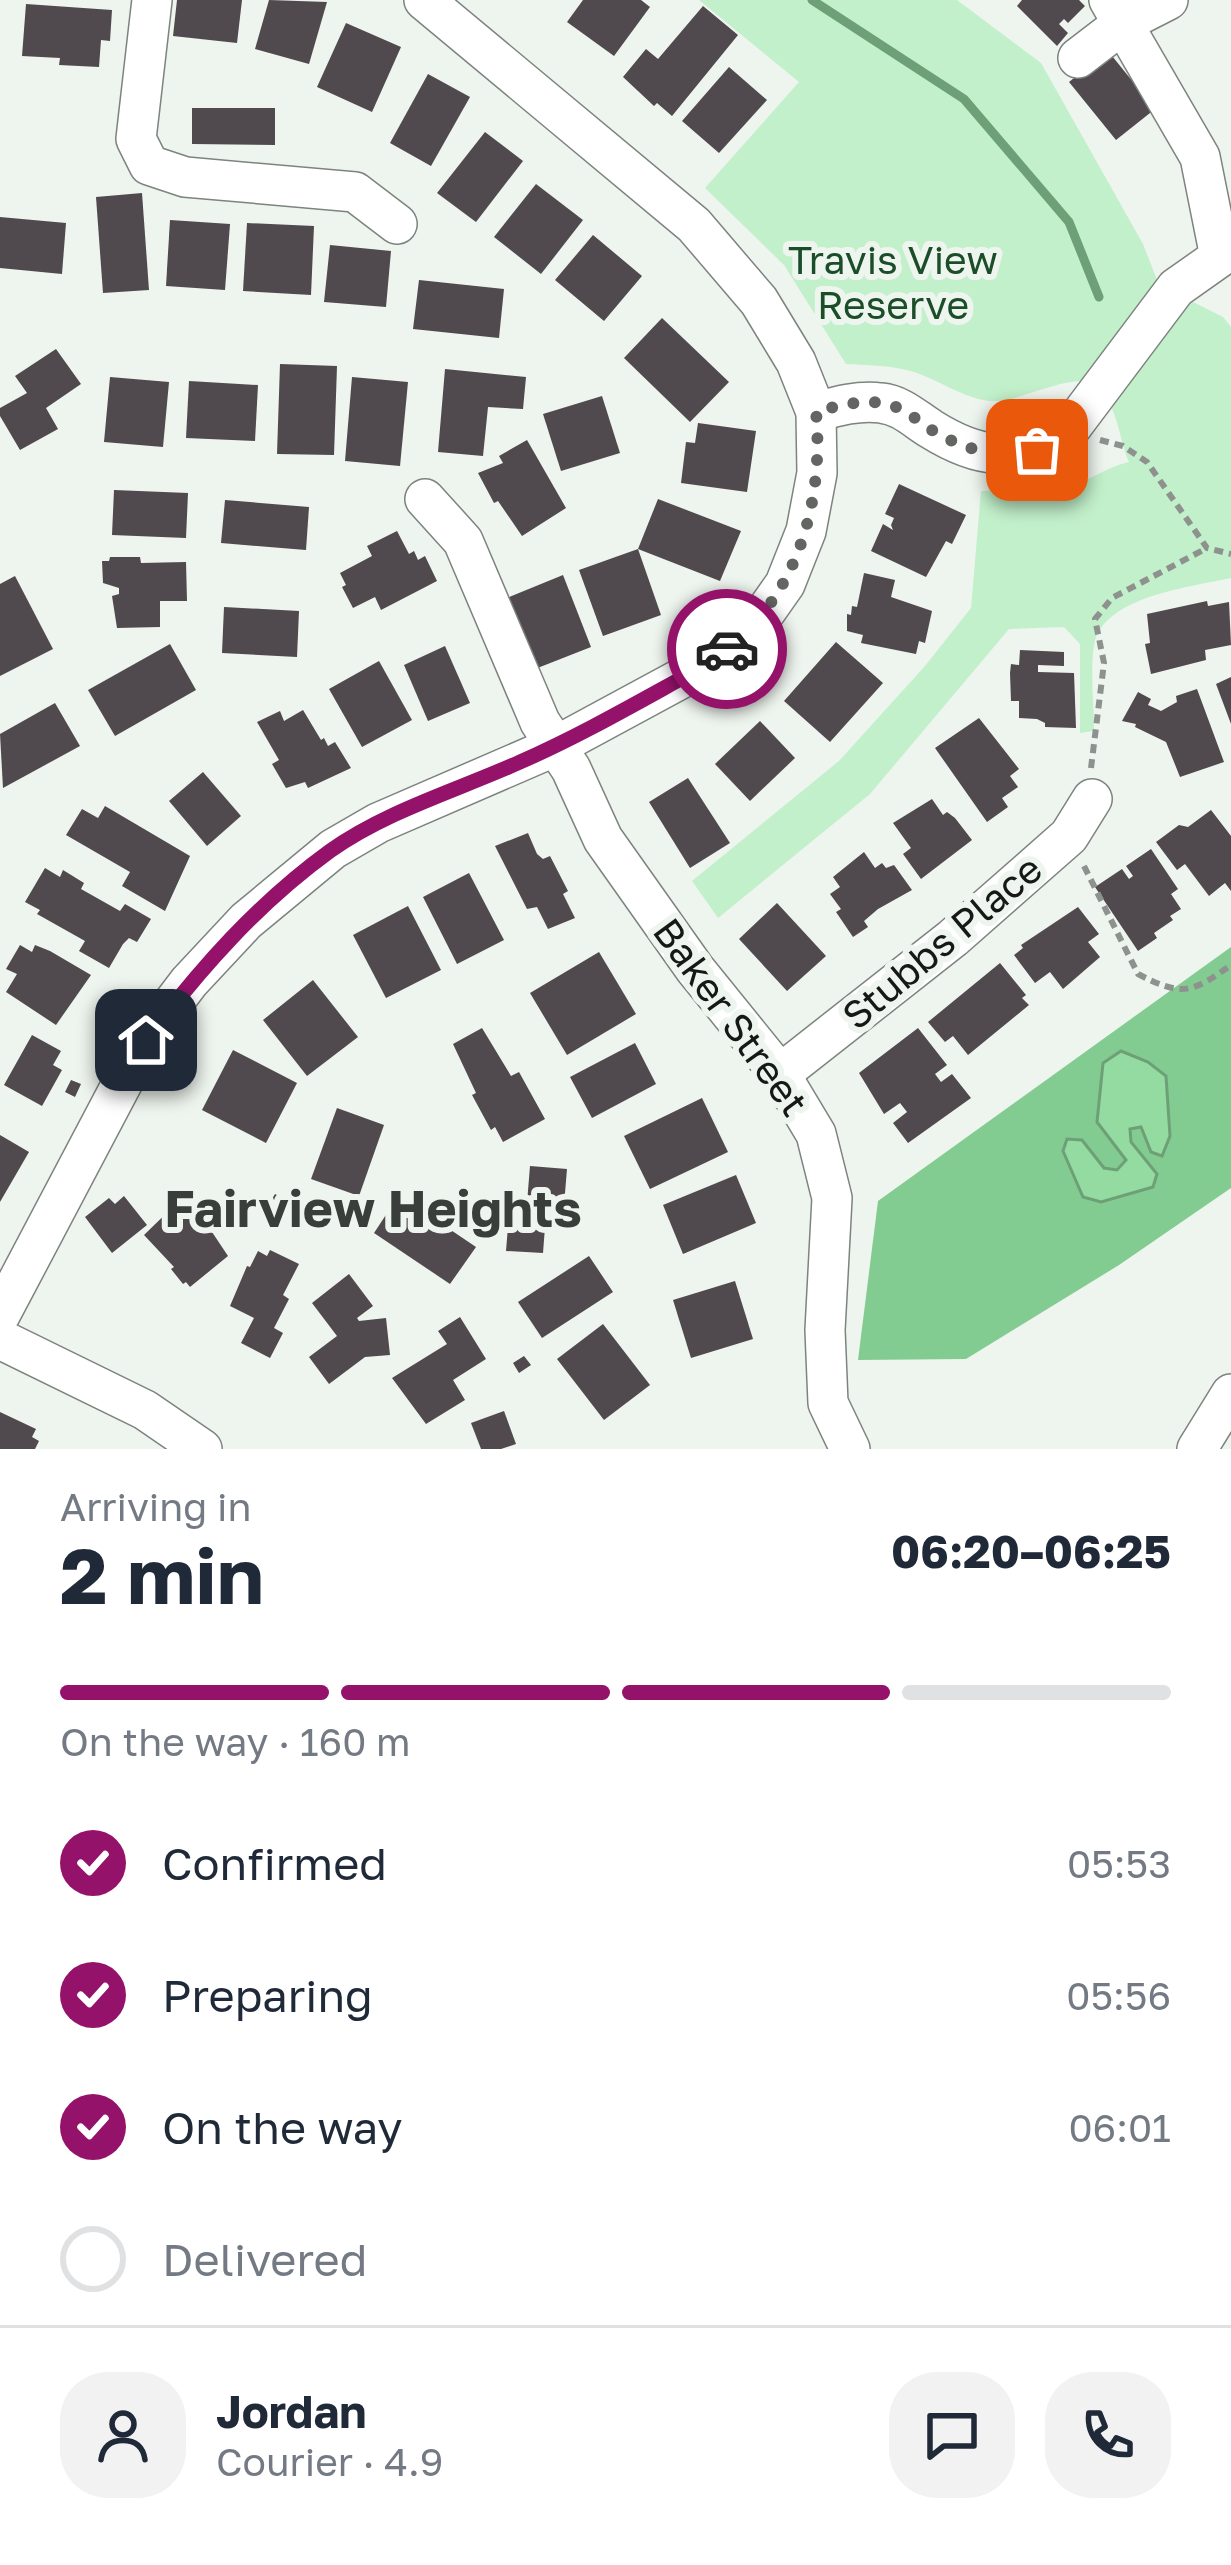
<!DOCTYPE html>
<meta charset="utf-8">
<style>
body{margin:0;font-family:"Golos Text",sans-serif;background:#f2f2f3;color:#1f2937;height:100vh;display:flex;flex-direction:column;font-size:45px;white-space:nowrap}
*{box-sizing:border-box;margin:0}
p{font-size:39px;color:#747a83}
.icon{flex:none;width:66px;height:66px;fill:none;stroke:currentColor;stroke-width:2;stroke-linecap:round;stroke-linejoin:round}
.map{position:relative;height:1449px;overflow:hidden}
.sheet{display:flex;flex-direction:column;background:#fff;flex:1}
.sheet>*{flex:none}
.pin{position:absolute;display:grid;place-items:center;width:102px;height:102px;color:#fff;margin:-51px;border-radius:24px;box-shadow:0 6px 18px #0006}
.courier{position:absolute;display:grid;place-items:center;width:120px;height:120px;margin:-60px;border:9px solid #95126a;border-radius:50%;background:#fff;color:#222;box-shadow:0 3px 15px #0007}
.headline em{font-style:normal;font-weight:700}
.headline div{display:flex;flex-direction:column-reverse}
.headline{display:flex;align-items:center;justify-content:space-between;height:204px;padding:0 60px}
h1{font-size:78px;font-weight:700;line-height:90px}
.bar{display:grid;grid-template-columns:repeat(4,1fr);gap:18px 12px;align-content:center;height:144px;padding:0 60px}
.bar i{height:15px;border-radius:9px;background:#e0e1e3}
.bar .on{background:#95126a}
.bar p{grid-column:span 4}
.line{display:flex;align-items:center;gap:30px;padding:0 60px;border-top:3px solid #e0e1e3}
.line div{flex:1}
.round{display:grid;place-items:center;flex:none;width:126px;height:126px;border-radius:48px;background:#f2f2f3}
ol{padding:0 60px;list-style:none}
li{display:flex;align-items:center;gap:36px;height:132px}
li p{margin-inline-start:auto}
li .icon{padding:12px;border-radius:50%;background:#95126a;color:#fff;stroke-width:4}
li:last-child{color:#747a83}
li i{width:66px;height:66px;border:6px solid #e0e1e3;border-radius:50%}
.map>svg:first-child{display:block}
.green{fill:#c2f0ca}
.forest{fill:#83cc91}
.water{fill:#93dba0;stroke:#6ea077;stroke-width:3}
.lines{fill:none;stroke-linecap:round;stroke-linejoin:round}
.stream{stroke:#6ea077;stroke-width:9}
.building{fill:#50494d}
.minor-casing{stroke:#7d837e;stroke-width:42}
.path{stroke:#8e928e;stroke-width:6;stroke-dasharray:9 6;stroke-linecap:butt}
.minor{stroke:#fff;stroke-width:39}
.done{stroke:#626562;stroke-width:12;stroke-dasharray:0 21.6}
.route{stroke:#95126a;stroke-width:15}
.labels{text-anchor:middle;stroke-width:12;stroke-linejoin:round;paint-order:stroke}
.park-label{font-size:39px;fill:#1a4d28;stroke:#eef4ee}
.street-label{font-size:39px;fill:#161816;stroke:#eef4ee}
.district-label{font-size:51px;font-weight:bold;fill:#393e3a;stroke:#eef4ee}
</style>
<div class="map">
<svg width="1231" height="1449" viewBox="0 0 1231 1449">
<rect width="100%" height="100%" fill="#eef4ee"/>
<!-- green -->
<path class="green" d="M699,0h258l84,63 102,181 16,41 64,32 8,10v251c-40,9 -128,18 -137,67 -4,27 0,59 0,86l-14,2v-89l-16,-17 -55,2 -139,165 -152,124 -26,-37 147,-120 86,-95 46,-58 10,-117c27,-1 60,3 86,-4 23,-6 39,-20 62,-25 -12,-27 -10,-64 -41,-79 -16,-8 -66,16 -89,18 -31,3 -66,-27 -97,-32 -18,-4 -37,-4 -56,-5l-62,-99 -79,-77 94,-106z"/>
<!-- forest -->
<polygon class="forest" points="1231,947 1231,1188 1119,1265 966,1359 858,1360 878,1201"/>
<!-- water -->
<polygon class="water" points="1121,1051 1148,1062 1166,1076 1170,1136 1162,1156 1151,1152 1141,1127 1130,1129 1131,1142 1157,1174 1153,1187 1101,1202 1083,1197 1063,1151 1067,1139 1082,1140 1104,1168 1117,1170 1126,1160 1097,1122 1103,1063"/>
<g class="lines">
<!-- stream -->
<polyline class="stream" points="812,0 964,99 1069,222 1099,297"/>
</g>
<!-- building -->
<g class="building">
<polygon points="177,0 242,0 237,43 173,36"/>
<polygon points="269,0 327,2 309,64 255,49"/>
<polygon points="583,0 641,0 650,7 614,56 567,22"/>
<polygon points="1022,0 1079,0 1085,6 1068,23 1064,19 1059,24 1068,33 1057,46 1017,6"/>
<polygon points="26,4 112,10 110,41 101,40 99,67 59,65 60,58 22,56"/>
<polygon points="703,6 738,35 672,116 657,103 654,106 623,77 646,49 658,59"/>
<polygon points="346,23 401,47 372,112 317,87"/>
<polygon points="1108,51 1155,109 1116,140 1069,82"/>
<polygon points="729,67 767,100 719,153 682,121"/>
<polygon points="428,74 470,97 431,166 390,143"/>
<polygon points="192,108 275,108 275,145 192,144"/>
<polygon points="485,132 523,161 476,222 437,193"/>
<polygon points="536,184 583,220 541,274 494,237"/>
<polygon points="142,193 149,290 103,293 96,197"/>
<polygon points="0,217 66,223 62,274 0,268"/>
<polygon points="170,220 230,224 225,290 166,286"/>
<polygon points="247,223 314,226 311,295 243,291"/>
<polygon points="593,235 642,276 604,321 555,280"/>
<polygon points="330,245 391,251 386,307 324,302"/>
<polygon points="419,280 504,289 499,338 413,329"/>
<polygon points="662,318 729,382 690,422 624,358"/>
<polygon points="56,349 81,384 46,408 58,429 20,450 0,416 0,408 27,393 15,376"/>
<polygon points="280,364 337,366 334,455 277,454"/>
<polygon points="445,369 526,377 523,409 488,407 483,456 438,452"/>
<polygon points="110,377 169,382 163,447 104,442"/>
<polygon points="352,377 408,382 400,466 345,461"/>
<polygon points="189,381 258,385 255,441 186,438"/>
<polygon points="602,396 620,453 561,471 543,414"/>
<polygon points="698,423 756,431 747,492 681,483 686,442 695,443"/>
<polygon points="527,440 566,508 522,536 498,501 494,503 478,473 503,463 499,456"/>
<polygon points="899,484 966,515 952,544 946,541 926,577 871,551 883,524 893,530 891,525 894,518 885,514"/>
<polygon points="114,490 188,493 186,538 112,535"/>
<polygon points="658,499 741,531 720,581 638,549"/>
<polygon points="225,500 309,507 306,550 221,543"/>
<polygon points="397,531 409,554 414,551 418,560 425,556 437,581 381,610 375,597 353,608 342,587 346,585 340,573 372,556 367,546"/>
<polygon points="638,549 661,615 603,636 579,570"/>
<polygon points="110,557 140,557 141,563 186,562 187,601 160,601 160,627 117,628 112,596 119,594 119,588 103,583 102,561 109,561"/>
<polygon points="864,573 895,580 891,597 932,611 925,643 919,641 916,654 861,643 863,635 847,631 847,614 851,615 852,606 857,607"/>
<polygon points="563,575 591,647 535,669 507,598"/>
<polygon points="15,576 53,649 0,676 0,584"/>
<polygon points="1207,601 1208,606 1229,602 1231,645 1205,650 1206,660 1151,674 1145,644 1150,643 1147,614"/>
<polygon points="224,607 299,611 297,657 222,653"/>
<polygon points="836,642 883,683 830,742 784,701"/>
<polygon points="170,644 196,690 115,736 88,690"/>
<polygon points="445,646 470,703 428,721 404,665"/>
<polygon points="1020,650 1064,652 1064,666 1038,665 1038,672 1074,673 1076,728 1045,727 1045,723 1037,719 1019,718 1019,701 1011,701 1010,673 1011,664 1019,665"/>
<polygon points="379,661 412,720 362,747 329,689"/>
<polygon points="1231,677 1231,724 1216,684"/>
<polygon points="1197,689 1224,762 1180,777 1166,742 1135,727 1136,724 1122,721 1138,692 1151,699 1148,705 1161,711 1177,702 1176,696"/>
<polygon points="55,703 80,746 3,788 0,734"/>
<polygon points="303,710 321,740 324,738 328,746 335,742 351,768 308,788 305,782 286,788 272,764 279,760 257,722 280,711 284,721"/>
<polygon points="979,718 1019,769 1010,776 1018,787 1002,798 1008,807 987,822 935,748"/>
<polygon points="760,721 795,758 750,801 715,764"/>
<polygon points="203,772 241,816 207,846 169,801"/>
<polygon points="688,778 730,843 690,868 649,802"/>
<polygon points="932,799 943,815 947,812 955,818 972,840 921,879 903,854 911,848 893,823"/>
<polygon points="105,806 190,856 165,911 122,886 130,872 66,835 82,809 98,818"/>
<polygon points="1211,810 1231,836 1231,891 1225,883 1209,896 1185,864 1177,870 1156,842 1179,825 1188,827"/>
<polygon points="528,833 537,854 543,859 550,856 568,891 563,894 575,918 548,929 537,907 527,909 495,846"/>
<polygon points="1151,849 1178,889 1171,894 1181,909 1170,916 1173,920 1154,933 1157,938 1138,951 1095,887 1122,869 1129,879 1133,876 1126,866"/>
<polygon points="864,852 875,868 882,863 886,868 894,865 912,890 878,909 864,921 868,927 853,937 836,912 841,909 830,894 840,887 833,877"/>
<polygon points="45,868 60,877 63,870 84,883 81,889 120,911 125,904 151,919 137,942 129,938 123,944 109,968 79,951 85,941 37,914 40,910 25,902"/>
<polygon points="469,873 504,940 457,964 423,897"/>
<polygon points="777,903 826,956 787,991 739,939"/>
<polygon points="408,906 441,970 386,998 353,935"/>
<polygon points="1078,907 1099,934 1088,942 1100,957 1063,989 1050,972 1035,983 1014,955 1023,948 1021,945"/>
<polygon points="20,945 32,952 35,945 50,951 91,975 56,1025 6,992 17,974 6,969"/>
<polygon points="599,952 636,1014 567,1055 530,993"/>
<polygon points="1000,963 1026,995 1022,998 1029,1005 968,1055 953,1036 945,1042 928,1022"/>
<polygon points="313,980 358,1037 307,1076 263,1020"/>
<polygon points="482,1028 511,1076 519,1072 545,1119 503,1142 495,1127 491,1130 472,1095 476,1093 453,1044"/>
<polygon points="918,1028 947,1065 935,1074 941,1082 952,1074 971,1098 908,1143 893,1123 907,1112 900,1103 884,1114 859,1073"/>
<polygon points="32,1035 61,1051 53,1065 62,1070 42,1106 4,1085"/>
<polygon points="635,1043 656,1084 592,1118 570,1077"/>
<polygon points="233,1050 297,1083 266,1143 202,1110"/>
<polygon points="71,1080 81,1084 75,1097 65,1092"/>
<polygon points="702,1098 728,1152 650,1189 624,1136"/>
<polygon points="337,1108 384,1125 359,1196 311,1179"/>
<polygon points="0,1135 29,1152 0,1202"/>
<polygon points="530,1166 567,1169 562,1229 545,1227 543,1253 506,1251 510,1202 527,1203"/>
<polygon points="736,1175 756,1223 683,1254 663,1205"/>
<polygon points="275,1194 289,1202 276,1227 262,1219 268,1207 261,1203 265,1195 272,1199"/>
<polygon points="399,1195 476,1247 450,1284 374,1233"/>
<polygon points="124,1196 147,1225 112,1253 85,1217 109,1198 115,1204"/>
<polygon points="181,1199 196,1217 200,1214 228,1256 190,1287 186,1282 183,1284 171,1269 174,1267 144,1235"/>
<polygon points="270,1250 299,1264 283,1295 289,1299 274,1328 283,1333 270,1358 241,1343 254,1318 230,1306 247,1266 250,1267 258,1251 267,1256"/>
<polygon points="589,1256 613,1292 542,1338 518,1302"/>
<polygon points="349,1274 373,1306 357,1318 359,1321 386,1318 390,1355 365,1357 329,1384 309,1357 337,1336 312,1303"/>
<polygon points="735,1281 753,1339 691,1358 673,1300"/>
<polygon points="460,1317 486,1359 453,1380 465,1400 426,1424 392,1378 447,1344 438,1331"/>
<polygon points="603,1324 650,1385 604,1420 557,1359"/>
<polygon points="524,1356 531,1365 519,1373 513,1363"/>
<polygon points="504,1411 516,1444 501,1449 481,1449 471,1423"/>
<polygon points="0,1412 36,1429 32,1437 39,1441 35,1449 0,1449"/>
</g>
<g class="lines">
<defs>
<g id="minor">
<polyline points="152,0 136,139 149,165 185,177 355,192 397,224"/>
<polyline points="1078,58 1125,22 1168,0"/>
<path d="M816,412c21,-6 43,-12 65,-9 20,2 34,16 50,26 48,30 83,33 133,8l112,-149 44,-31 -20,-100 -91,-157"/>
<polyline points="425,499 463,541 540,722 571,769 603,839 695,969 780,1074 816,1134 832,1198 825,1330 828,1403 850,1449"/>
<polyline points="780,1074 953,938 1069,836 1092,799"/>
<polyline points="0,1315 145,1040 189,982 246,921 333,849 378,823 558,745 706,665 739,639 766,611 785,584 806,531 817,473 816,412 796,362 759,301 694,225 424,0"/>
<polyline points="0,1339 145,1410 202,1449"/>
<polyline points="1197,1449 1231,1394"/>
</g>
</defs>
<!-- minor casing -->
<use href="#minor" class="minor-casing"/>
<!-- path -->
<g class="path">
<polyline points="1100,440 1123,446 1147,462 1207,548 1231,554"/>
<polyline points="1091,768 1104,663 1095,619 1112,598 1207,548"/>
<path d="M1084,866l54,108c44,23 54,19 93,-9"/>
</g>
<!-- minor -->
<use href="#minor" class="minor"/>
</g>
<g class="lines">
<!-- done -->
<path class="done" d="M727,649c72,-56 97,-150 89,-237 24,-7 50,-14 74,-7 15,4 27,15 40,24 34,21 68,30 107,21"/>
<!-- route -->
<path class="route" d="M146,1040c54,-71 111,-136 184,-189 56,-40 128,-61 190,-89 64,-28 125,-64 186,-97l21,-16"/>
</g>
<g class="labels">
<!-- park labels -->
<g class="park-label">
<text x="893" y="274">Travis View<tspan x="893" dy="45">Reserve</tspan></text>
</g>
<!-- street labels -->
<g class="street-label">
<text transform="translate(942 942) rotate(-40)" y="14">Stubbs Place</text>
<text transform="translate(731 1017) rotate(54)" y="14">Baker Street</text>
</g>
<!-- district labels -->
<g class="district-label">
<text x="373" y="1227">Fairview Heights</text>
</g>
</g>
</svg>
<div class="pin" style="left:1037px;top:450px;background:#ea580c"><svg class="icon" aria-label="bag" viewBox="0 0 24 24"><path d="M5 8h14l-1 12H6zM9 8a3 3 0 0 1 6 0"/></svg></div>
<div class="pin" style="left:146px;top:1040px;background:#1f2937"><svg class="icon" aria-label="home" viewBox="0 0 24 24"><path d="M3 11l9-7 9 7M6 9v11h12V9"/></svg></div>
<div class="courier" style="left:727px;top:649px"><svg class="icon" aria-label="car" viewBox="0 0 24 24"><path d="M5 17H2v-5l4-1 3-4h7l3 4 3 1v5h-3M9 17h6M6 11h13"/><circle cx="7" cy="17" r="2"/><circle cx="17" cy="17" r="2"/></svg></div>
</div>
<section class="sheet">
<div class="headline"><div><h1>2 min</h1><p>Arriving in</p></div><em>06:20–06:25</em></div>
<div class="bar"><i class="on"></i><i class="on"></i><i class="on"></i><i></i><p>On the way · 160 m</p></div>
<ol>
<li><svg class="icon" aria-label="check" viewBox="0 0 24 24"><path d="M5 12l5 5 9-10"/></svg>Confirmed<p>05:53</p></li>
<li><svg class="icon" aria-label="check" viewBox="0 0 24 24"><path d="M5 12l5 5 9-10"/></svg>Preparing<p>05:56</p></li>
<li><svg class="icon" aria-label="check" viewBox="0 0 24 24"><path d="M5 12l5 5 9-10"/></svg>On the way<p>06:01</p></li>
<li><i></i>Delivered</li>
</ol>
<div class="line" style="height:216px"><a class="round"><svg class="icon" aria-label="person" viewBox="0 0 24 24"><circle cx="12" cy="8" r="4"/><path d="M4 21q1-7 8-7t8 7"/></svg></a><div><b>Jordan</b><p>Courier · 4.9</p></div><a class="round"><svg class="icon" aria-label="chat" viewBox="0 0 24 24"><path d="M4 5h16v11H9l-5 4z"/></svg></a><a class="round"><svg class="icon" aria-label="phone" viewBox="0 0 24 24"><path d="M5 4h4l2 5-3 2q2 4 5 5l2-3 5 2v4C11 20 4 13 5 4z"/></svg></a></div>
</section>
